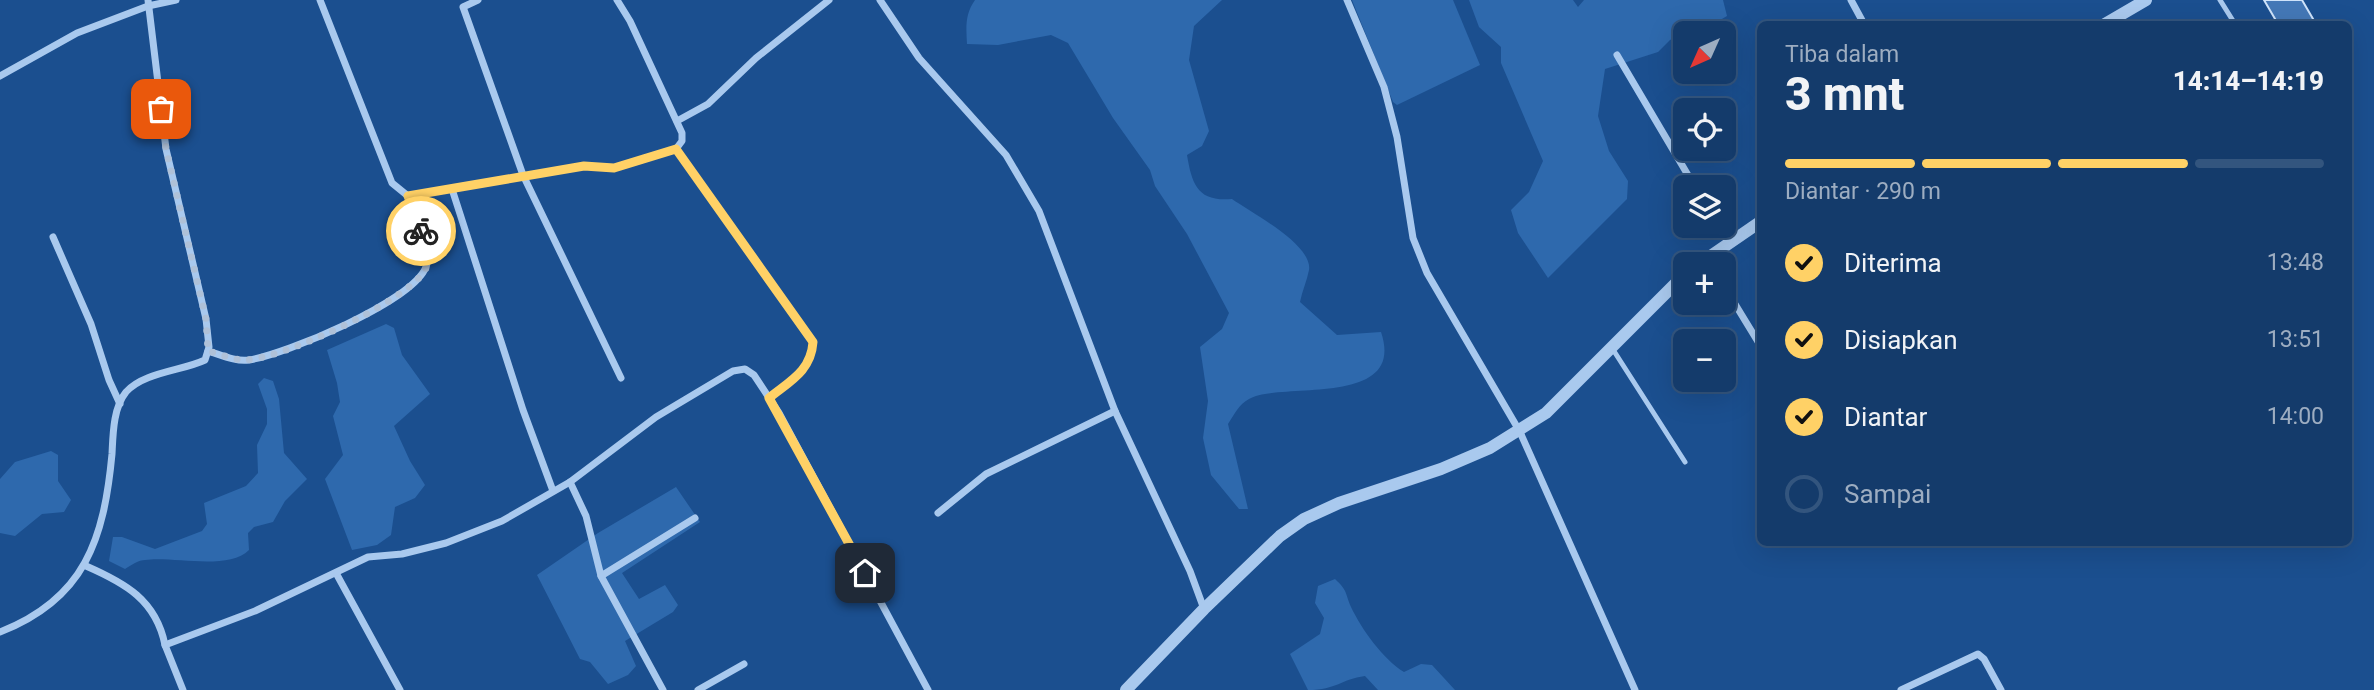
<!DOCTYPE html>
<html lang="id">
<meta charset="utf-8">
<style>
body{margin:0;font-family:Roboto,sans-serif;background:#1d4271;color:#f1f3f6;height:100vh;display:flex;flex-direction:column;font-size:26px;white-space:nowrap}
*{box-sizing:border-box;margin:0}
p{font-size:23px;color:#9dadc1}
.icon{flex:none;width:38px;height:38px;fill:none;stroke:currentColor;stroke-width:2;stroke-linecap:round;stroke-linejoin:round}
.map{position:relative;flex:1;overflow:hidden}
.drawer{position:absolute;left:1757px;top:21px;width:595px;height:525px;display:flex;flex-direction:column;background:#143b6b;border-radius:10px;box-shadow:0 7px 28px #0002,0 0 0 2px #33557e}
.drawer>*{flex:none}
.needle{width:46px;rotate:225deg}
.buttons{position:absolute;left:1673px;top:21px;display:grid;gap:14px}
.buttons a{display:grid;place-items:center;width:63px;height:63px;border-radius:10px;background:#143b6b;box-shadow:0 7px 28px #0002,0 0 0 2px #33557e;font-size:35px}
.pin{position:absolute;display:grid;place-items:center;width:60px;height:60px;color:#fff;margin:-30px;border-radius:14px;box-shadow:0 4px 10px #0006}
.courier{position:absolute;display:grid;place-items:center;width:70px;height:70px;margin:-35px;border:5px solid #ffd166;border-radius:50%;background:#fff;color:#222;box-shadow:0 2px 9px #0007}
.headline em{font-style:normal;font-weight:800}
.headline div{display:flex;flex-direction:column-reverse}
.headline{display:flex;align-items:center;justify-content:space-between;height:119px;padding:0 28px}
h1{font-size:46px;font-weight:800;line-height:52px}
.bar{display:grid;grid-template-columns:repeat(4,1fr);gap:10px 7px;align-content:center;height:84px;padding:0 28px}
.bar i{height:9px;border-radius:5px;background:#33557e}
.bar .current{background:#ffd166}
.bar p{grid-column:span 4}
ol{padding:0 28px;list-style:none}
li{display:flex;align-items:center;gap:21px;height:77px}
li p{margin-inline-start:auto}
li .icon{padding:7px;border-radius:50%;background:#ffd166;color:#111;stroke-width:4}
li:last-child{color:#9dadc1}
li i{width:38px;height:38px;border:4px solid #33557e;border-radius:50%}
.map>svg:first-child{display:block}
.green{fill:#2e69ad}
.building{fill:#4478b7;stroke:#cfe3fa;stroke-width:2}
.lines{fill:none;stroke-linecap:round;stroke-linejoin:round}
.service{stroke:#a9c9ee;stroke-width:5}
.minor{stroke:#a9c9ee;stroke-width:7}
.tertiary{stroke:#a9c9ee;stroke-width:12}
.done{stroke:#afc1d8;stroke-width:7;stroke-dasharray:0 12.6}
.route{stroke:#ffd166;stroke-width:9}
</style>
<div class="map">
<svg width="2374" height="690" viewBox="0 0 2374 690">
<rect width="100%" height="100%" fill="#1b4f8f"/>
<!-- green -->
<g class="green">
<path d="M975,0h247l-28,26 -5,34 20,71 -7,15 -15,9c5,30 11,47 45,44 20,14 81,46 77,71 -2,11 -7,21 -9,32l37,33 44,-3c26,77 -102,49 -132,67 -10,5 -15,16 -21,25l20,85h-9l-28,-34 -8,-37 5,-37 -8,-54 22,-18 7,-16 -42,-79 -32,-48 -5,-16 -37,-52 -45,-75 -17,-8 -53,10 -31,-1c-1,-17 -2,-30 8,-44z"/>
<polygon points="1352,0 1453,0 1480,65 1397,105 1393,102"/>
<polygon points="1469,0 1573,0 1578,7 1584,0 1723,0 1727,16 1703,30 1685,33 1670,40 1658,52 1605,69 1598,116 1609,151 1628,181 1627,199 1548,278 1518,233 1511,210 1529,192 1543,161 1501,63 1501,47 1479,27"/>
<polygon points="386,324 394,328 402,355 430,394 394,426 410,461 425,485 415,498 395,507 391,535 377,545 352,550 325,479 343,455 333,416 340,402 337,383 327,350"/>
<path d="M264,378l9,3 6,18 5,54 23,26 -22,22 -12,21 -19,5 -6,6 1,17c-21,21 -76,6 -104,10 -6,0 -14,5 -20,9l-16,-8 4,-24h9l33,12 47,-18 5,-7 -3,-21 42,-17 12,-13 -1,-28 10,-21v-15l-9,-25z"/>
<polygon points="51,451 58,455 58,481 71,500 64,512 42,514 15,536 0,533 0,479 15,462"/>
<polygon points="676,487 700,522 622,573 639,599 665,585 678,605 673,612 625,641 636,666 628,675 608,684 590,662 580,659 537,575 598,533"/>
<path d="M1335,579c13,12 10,14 16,28 11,23 32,52 53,65l17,-8 11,1 23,25h-77l-13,-14c-24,3 -28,14 -57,14l-18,-36 30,-20 4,-16 -9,-15 3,-17z"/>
</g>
<!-- building -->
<polygon class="building" points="2264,0 2302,0 2316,24 2278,24"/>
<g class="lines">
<!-- service -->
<g class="service">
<polyline points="2220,0 2235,24"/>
<polyline points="1612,348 1685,462"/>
</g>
<!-- minor -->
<g class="minor">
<polyline points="320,0 392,183 408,196 584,166 614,168 676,149 682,141 682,133 630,21 617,0"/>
<polyline points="478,0 463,7 523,175 621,378"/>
<polyline points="880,0 919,58 1006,155 1039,211 1115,411 1190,571 1204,609"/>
<polyline points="1347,0 1384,87 1397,137 1413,238 1427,273 1520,432 1635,690"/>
<polyline points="1851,0 1864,24"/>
<polyline points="1617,55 1695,187"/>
<polyline points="0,76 77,33 148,6 176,0"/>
<polyline points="677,121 708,104 756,58 829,0"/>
<path d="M676,149l137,193c-2,28 -23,40 -44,56"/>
<polyline points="452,189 523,410 553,491"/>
<polyline points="1718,226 1729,243"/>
<polyline points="53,237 91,324 109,380 120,404"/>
<polyline points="1724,286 1760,345"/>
<path d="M208,351c13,4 28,11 41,9 37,-6 163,-58 177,-93 8,-19 -11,-52 -18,-71"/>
<polyline points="570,482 586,516 601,576 663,690"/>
<polyline points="938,513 986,474 1115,411"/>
<path d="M86,566c39,17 70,34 79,79"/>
<polyline points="336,573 400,690"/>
<polyline points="601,576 695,518"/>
<path d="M0,632c85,-33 104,-93 112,-178 1,-19 1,-46 14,-62 18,-20 56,-21 79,-32l4,-13 -3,-28 -40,-170 -18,-149"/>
<polyline points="183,690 165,645 255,611 368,557 402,554 446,543 502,521 570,482 656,417 733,371 745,369 754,375 779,413 928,690"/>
<polyline points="698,690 744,664"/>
<polyline points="1901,690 1978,654 1984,659 2001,690"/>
</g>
<!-- tertiary -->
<g class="tertiary">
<polyline points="2105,24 2146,0"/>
<polyline points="1699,264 1760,222"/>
<polyline points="1126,690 1204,609 1280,536 1304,519 1339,503 1441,469 1490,448 1546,413 1685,274"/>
</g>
</g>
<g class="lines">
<!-- done -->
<path class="done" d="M161,109l5,40 40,170 2,32c12,3 25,9 37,9 34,0 167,-60 181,-92 6,-12 -1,-25 -5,-37"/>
<!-- route -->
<path class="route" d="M421,231l-13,-35 176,-30 30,2 62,-19 137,193c-2,29 -23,39 -44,56l96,175"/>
</g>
</svg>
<div class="buttons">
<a><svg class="needle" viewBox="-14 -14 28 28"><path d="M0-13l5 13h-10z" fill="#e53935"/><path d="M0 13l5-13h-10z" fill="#9dadc1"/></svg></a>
<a><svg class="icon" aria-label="locate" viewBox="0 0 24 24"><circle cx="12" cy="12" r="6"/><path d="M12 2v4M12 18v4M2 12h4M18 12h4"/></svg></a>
<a><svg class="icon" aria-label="layers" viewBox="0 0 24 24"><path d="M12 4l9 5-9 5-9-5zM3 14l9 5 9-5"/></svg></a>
<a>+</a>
<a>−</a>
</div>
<div class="pin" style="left:161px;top:109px;background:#ea580c"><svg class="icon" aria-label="bag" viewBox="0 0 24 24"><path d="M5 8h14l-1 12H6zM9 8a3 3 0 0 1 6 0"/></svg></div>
<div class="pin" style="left:865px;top:573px;background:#1f2937"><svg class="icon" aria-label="home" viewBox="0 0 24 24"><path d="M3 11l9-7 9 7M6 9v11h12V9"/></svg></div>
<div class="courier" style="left:421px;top:231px"><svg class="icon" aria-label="bike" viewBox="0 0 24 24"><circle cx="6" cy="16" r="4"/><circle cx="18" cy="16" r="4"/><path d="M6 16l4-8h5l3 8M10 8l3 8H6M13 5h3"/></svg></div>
<section class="drawer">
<div class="headline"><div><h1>3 mnt</h1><p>Tiba dalam</p></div><em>14:14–14:19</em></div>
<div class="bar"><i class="current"></i><i class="current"></i><i class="current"></i><i></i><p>Diantar · 290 m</p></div>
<ol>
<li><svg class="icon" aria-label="check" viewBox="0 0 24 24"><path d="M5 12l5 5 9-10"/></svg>Diterima<p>13:48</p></li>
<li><svg class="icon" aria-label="check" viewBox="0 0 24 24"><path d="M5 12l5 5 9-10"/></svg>Disiapkan<p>13:51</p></li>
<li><svg class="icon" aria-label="check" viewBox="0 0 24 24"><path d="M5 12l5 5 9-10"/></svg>Diantar<p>14:00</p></li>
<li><i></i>Sampai</li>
</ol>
</section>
</div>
